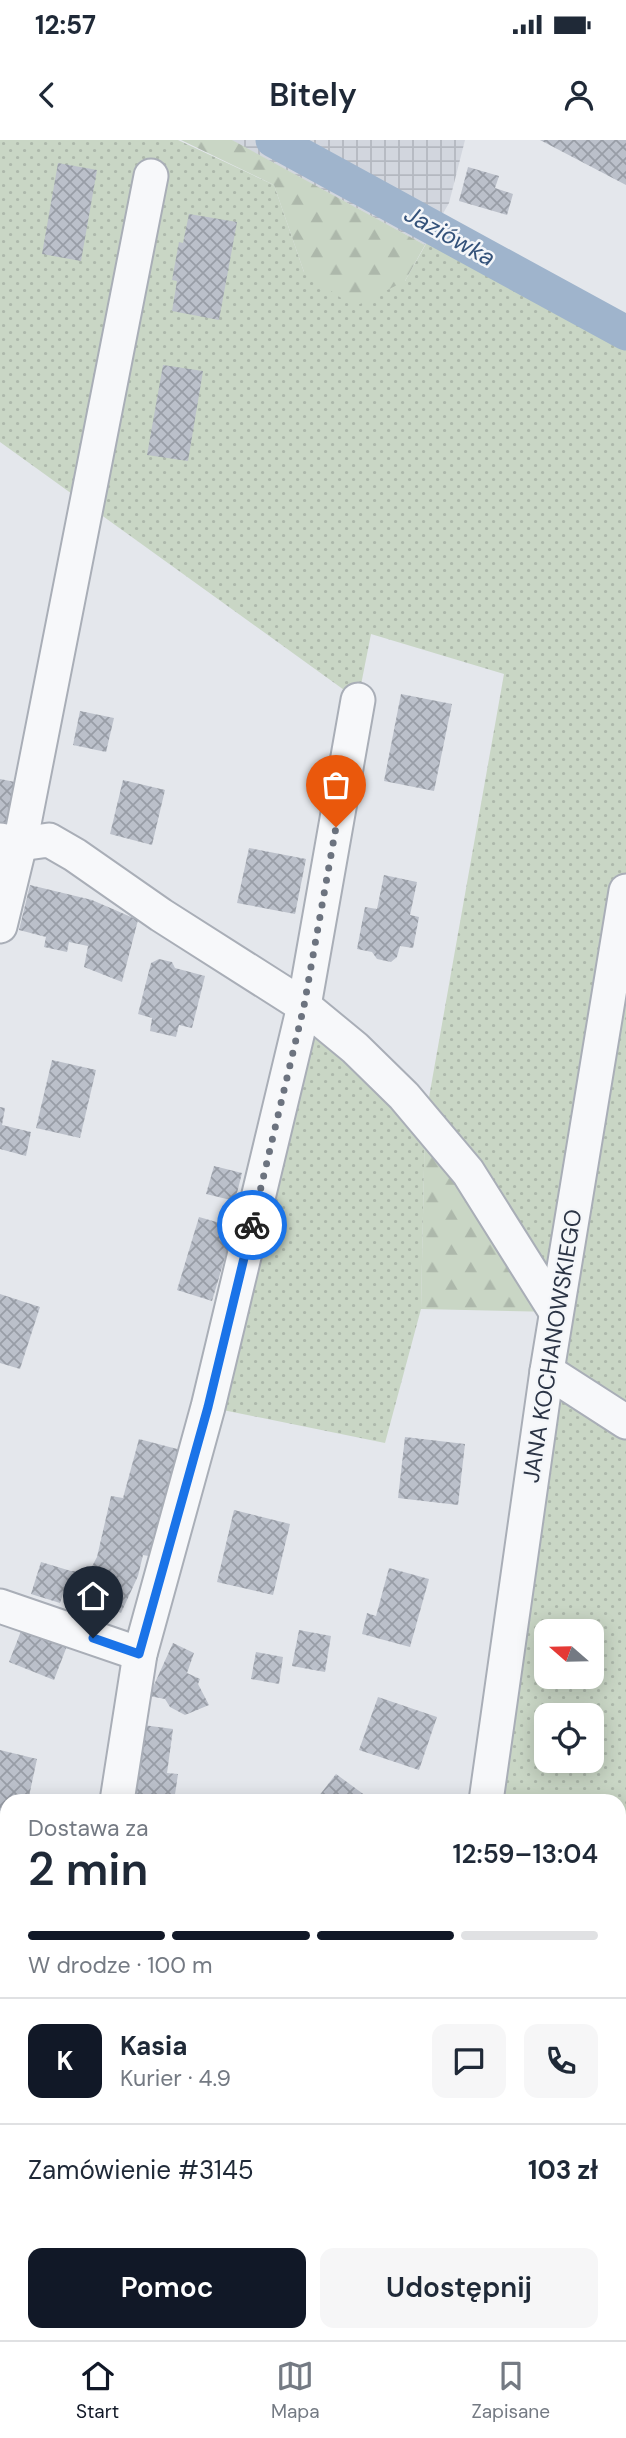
<!DOCTYPE html>
<html lang="pl">
<meta charset="utf-8">
<style>
body{margin:0;font-family:"DM Sans",sans-serif;background:#f6f6f7;color:#1f2937;height:100vh;display:flex;flex-direction:column;font-size:26px;white-space:nowrap}
*{box-sizing:border-box;margin:0}
p{font-size:23px;color:#747a83}
.icon{flex:none;width:38px;height:38px;fill:none;stroke:currentColor;stroke-width:2;stroke-linecap:round;stroke-linejoin:round}
.map{position:relative;flex:1;overflow:hidden}
.sheet{position:absolute;left:0px;top:1654px;width:626px;height:548px;display:flex;flex-direction:column;background:#fff;border-radius:21px 21px 0 0;box-shadow:0 4px 18px #0003}
.sheet>*{flex:none}
.needle{width:46px;rotate:290deg}
.fabs{position:absolute;left:534px;top:1479px;display:grid;gap:14px}
.fabs a{display:grid;place-items:center;width:70px;height:70px;border-radius:14px;background:#fff;box-shadow:0 4px 18px #0003;font-size:35px}
.pin{position:absolute;display:grid;place-items:center;width:60px;height:60px;color:#fff;margin:-72px -30px;border-radius:50% 50% 50% 0;rotate:-45deg;box-shadow:0 0 7px #0007}
.pin .icon{rotate:45deg}
.courier{position:absolute;display:grid;place-items:center;width:70px;height:70px;margin:-35px;border:5px solid #1a73e8;border-radius:50%;background:#fff;color:#222;box-shadow:0 2px 9px #0007}
.overview em{font-style:normal;font-weight:600}
.overview div{display:flex;flex-direction:column-reverse}
.overview{display:flex;align-items:center;justify-content:space-between;height:119px;padding:0 28px}
h1{font-size:46px;font-weight:600;line-height:52px}
.bar{display:grid;grid-template-columns:repeat(4,1fr);gap:10px 7px;align-content:center;height:84px;padding:0 28px}
.bar i{height:9px;border-radius:5px;background:#e0e1e3}
.bar .current{background:#111827}
.bar p{grid-column:span 4}
.line{display:flex;align-items:center;gap:18px;padding:0 28px;border-top:2px solid #e0e1e3}
.line div{flex:1}
.round{display:grid;place-items:center;flex:none;width:74px;height:74px;border-radius:14px;background:#f6f6f7}
.primary-button{display:flex;gap:14px;margin-top:auto;padding:14px 28px}
.primary-button a{flex:1;height:80px;border-radius:14px;background:#111827;color:#fff;font-size:28px;font-weight:600;line-height:80px;text-align:center}
.primary-button a+a{background:#f6f6f7;color:#1f2937}
.status{display:flex;justify-content:space-between;align-items:center;height:49px;padding:0 35px;background:#fff;direction:ltr}
.status svg{height:19px;fill:currentColor}
header{display:flex;justify-content:space-between;align-items:center;height:91px;padding:0 28px;background:#fff;font-size:32px;font-weight:600}
.tabs{display:flex;justify-content:space-around;align-items:center;height:98px;border-top:2px solid #e0e1e3;background:#fff;font-size:19px;color:#747a83}
.tabs a{display:grid;justify-items:center;gap:4px}
.tabs .current{color:#111827}
.map>svg:first-child{display:block}
.industrial{fill:url(#industrial-grid)}
.grass{fill:url(#grass-dots);fill-rule:evenodd}
.forest{fill:url(#forest-firs)}
.lines{fill:none;stroke-linecap:round;stroke-linejoin:round}
.canal{stroke:#9fb4cc;stroke-width:35}
.building{fill:url(#building-cross-hatch)}
.minor-casing{stroke:#a9aeb7;stroke-width:37}
.minor{stroke:#f7f8fa;stroke-width:33}
.done{stroke:#6c737f;stroke-width:7;stroke-dasharray:0 12.6}
.route{stroke:#1a73e8;stroke-width:9}
.labels{text-anchor:middle;stroke-width:5;stroke-linejoin:round;paint-order:stroke}
.street-label{font-size:23px;fill:#2b3445;stroke:#f4f6f9}
.water-label{font-size:24px;font-style:italic;fill:#34527a;stroke:#f4f6f9}
</style>
<div class="status"><b>12:57</b><svg viewBox="0 0 49 12"><path d="M0 12V9h3v3zM5 12V6h3v6zM10 12V3h3v9zM15 12V0h3v12zM26 1h20v11H26zM47 4h2v5h-2z"/></svg></div>
<header><svg class="icon" aria-label="back" viewBox="0 0 24 24"><path d="M15 5l-7 7 7 7"/></svg>Bitely<svg class="icon" aria-label="person" viewBox="0 0 24 24"><circle cx="12" cy="8" r="4"/><path d="M4 21q1-7 8-7t8 7"/></svg></header>
<div class="map">
<svg width="626" height="2200" viewBox="0 0 626 2200">
<defs>
<pattern id="industrial-grid" width="8" height="8" patternUnits="userSpaceOnUse" patternTransform="scale(1.75)"><rect width="8" height="8" fill="#d2d6de"/><path d="M0 4h8M4 0v8" fill="none" stroke="#b4b8c0"/></pattern>
<pattern id="grass-dots" width="8" height="8" patternUnits="userSpaceOnUse" patternTransform="scale(1.75)"><rect width="8" height="8" fill="#c9d6c5"/><path d="M2 2h.1M6 6h.1" fill="none" stroke="#adb8ab" stroke-width="1.8" stroke-linecap="round"/></pattern>
<pattern id="forest-firs" width="22" height="20" patternUnits="userSpaceOnUse" patternTransform="scale(1.75)"><rect width="22" height="20" fill="#c9d6c5"/><path d="M5 1l3.5 6h-7zM16 11l3.5 6h-7z" fill="#adb8ab"/></pattern>
<pattern id="building-cross-hatch" width="8" height="8" patternUnits="userSpaceOnUse" patternTransform="scale(1.75)"><rect width="8" height="8" fill="#bbc0ca"/><path d="M0 0l8 8M0 8l8-8" fill="none" stroke="#989da6"/></pattern>
</defs>
<rect width="100%" height="100%" fill="#e4e7ec"/>
<!-- industrial -->
<polygon class="industrial" points="231,0 465,0 449,63 425,105"/>
<!-- grass -->
<path class="grass" d="M0,0h178l96,45 30,87 101,9 30,-53 191,105v1732h-6v-264h-134l70,-489 -131,-189 -4,186 -36,134 -177,-36 86,-407 131,120 79,-446 -133,-40 -13,66 -358,-258zM546,1491h46v45h-46zM546,1575h46v45h-46z"/>
<!-- forest -->
<g class="forest">
<polygon points="181,0 232,0 425,105 405,141 354,167 304,132 274,45"/>
<polygon points="425,981 556,1172 421,1169"/>
</g>
<g class="lines">
<!-- canal -->
<polyline class="canal" points="273,0 626,193"/>
</g>
<!-- building -->
<g class="building">
<polygon points="540,0 626,0 626,45"/>
<polygon points="58,23 97,30 81,121 42,114"/>
<polygon points="468,27 499,36 495,48 513,54 507,75 459,61"/>
<polygon points="189,74 237,82 219,180 172,171 177,141 172,140 179,102 183,103"/>
<polygon points="163,225 203,231 188,321 147,315"/>
<polygon points="401,554 452,564 434,651 384,641"/>
<polygon points="80,571 114,578 106,612 73,605"/>
<polygon points="0,639 15,642 5,687 0,686"/>
<polygon points="123,640 165,650 152,705 110,694"/>
<polygon points="249,708 306,719 295,774 237,763"/>
<polygon points="384,735 417,742 410,775 419,777 413,808 400,806 397,817 391,822 377,819 372,812 357,809 365,767 377,769"/>
<polygon points="30,745 92,760 138,780 122,842 84,827 88,806 69,802 67,812 44,807 46,797 19,790"/>
<polygon points="159,819 172,822 175,828 205,836 192,888 179,885 176,897 150,891 152,878 138,874 151,823"/>
<polygon points="52,920 96,930 80,998 36,988"/>
<polygon points="0,967 5,968 2,985 31,992 26,1016 0,1009"/>
<polygon points="214,1026 242,1033 235,1061 206,1054"/>
<polygon points="199,1077 234,1087 212,1161 177,1150"/>
<polygon points="0,1154 40,1167 20,1229 0,1223"/>
<polygon points="405,1297 465,1304 458,1365 398,1358"/>
<polygon points="139,1299 181,1310 154,1417 143,1415 138,1436 121,1473 65,1448 60,1463 31,1454 41,1422 71,1431 89,1432 97,1417 111,1356 123,1358"/>
<polygon points="234,1370 290,1384 273,1455 217,1442"/>
<polygon points="389,1428 429,1439 410,1507 362,1494 367,1473 376,1476"/>
<polygon points="299,1490 331,1496 325,1532 292,1526"/>
<polygon points="21,1491 32,1495 33,1492 67,1506 54,1540 9,1522"/>
<polygon points="173,1503 194,1513 187,1533 200,1539 198,1544 209,1565 185,1575 170,1567 165,1559 149,1556"/>
<polygon points="256,1512 283,1517 279,1544 251,1539"/>
<polygon points="378,1557 437,1577 419,1630 359,1610"/>
<polygon points="143,1585 173,1589 167,1633 178,1634 174,1661 132,1661"/>
<polygon points="0,1610 37,1619 28,1661 7,1661 7,1672 0,1671"/>
<polygon points="336,1634 366,1656 363,1661 315,1661"/>
<polygon points="0,1728 7,1730 7,1794 0,1793"/>
<polygon points="0,1913 7,1915 7,1958 0,1956"/>
<polygon points="620,1949 626,1949 626,2053 620,2054"/>
<polygon points="0,2001 7,2002 7,2127 0,2126"/>
<polygon points="548,2194 575,2194 585,2199 547,2200"/>
</g>
<g class="lines">
<defs>
<g id="minor">
<polyline points="0,700 20,704 49,700 75,715 161,775 304,866 355,908 404,956 468,1032 556,1172"/>
<polyline points="0,786 20,704 151,36"/>
<polyline points="547,1231 626,1282"/>
<polyline points="0,1466 140,1514"/>
<polyline points="117,1661 140,1514 208,1267 304,866 358,560"/>
<polyline points="486,1661 547,1231 626,751"/>
<polyline points="56,2200 57,2194"/>
<polyline points="524,2200 526,2194"/>
</g>
</defs>
<!-- minor casing -->
<use href="#minor" class="minor-casing"/>
<!-- minor -->
<use href="#minor" class="minor"/>
</g>
<g class="lines">
<!-- done -->
<polyline class="done" points="252,1085 304,866 336,687"/>
<!-- route -->
<polyline class="route" points="93,1498 139,1514 208,1267 252,1085"/>
</g>
<g class="labels">
<!-- street labels -->
<g class="street-label">
<text transform="translate(552 1206) rotate(-81)" y="8">JANA KOCHANOWSKIEGO</text>
</g>
<!-- water labels -->
<g class="water-label">
<text transform="translate(450 96) rotate(29)" y="8">Jaziówka</text>
</g>
</g>
</svg>
<div class="fabs">
<a><svg class="needle" viewBox="-14 -14 28 28"><path d="M0-13l5 13h-10z" fill="#e53935"/><path d="M0 13l5-13h-10z" fill="#747a83"/></svg></a>
<a><svg class="icon" aria-label="locate" viewBox="0 0 24 24"><circle cx="12" cy="12" r="6"/><path d="M12 2v4M12 18v4M2 12h4M18 12h4"/></svg></a>
</div>
<div class="pin" style="left:336px;top:687px;background:#ea580c"><svg class="icon" aria-label="bag" viewBox="0 0 24 24"><path d="M5 8h14l-1 12H6zM9 8a3 3 0 0 1 6 0"/></svg></div>
<div class="pin" style="left:93px;top:1498px;background:#1f2937"><svg class="icon" aria-label="home" viewBox="0 0 24 24"><path d="M3 11l9-7 9 7M6 9v11h12V9"/></svg></div>
<div class="courier" style="left:252px;top:1085px"><svg class="icon" aria-label="bike" viewBox="0 0 24 24"><circle cx="6" cy="16" r="4"/><circle cx="18" cy="16" r="4"/><path d="M6 16l4-8h5l3 8M10 8l3 8H6M13 5h3"/></svg></div>
<section class="sheet">
<div class="overview"><div><h1>2 min</h1><p>Dostawa za</p></div><em>12:59–13:04</em></div>
<div class="bar"><i class="current"></i><i class="current"></i><i class="current"></i><i></i><p>W drodze · 100 m</p></div>
<div class="line" style="height:126px"><b class="round" style="background:#111827;color:#fff">K</b><div><b>Kasia</b><p>Kurier · 4.9</p></div><a class="round"><svg class="icon" aria-label="chat" viewBox="0 0 24 24"><path d="M4 5h16v11H9l-5 4z"/></svg></a><a class="round"><svg class="icon" aria-label="phone" viewBox="0 0 24 24"><path d="M5 4h4l2 5-3 2q2 4 5 5l2-3 5 2v4C11 20 4 13 5 4z"/></svg></a></div>
<div class="line" style="height:91px"><div>Zamówienie #3145</div><b>103 zł</b></div>
<div class="primary-button"><a>Pomoc</a><a>Udostępnij</a></div>
</section>
</div>
<nav class="tabs">
<a class="current"><svg class="icon" aria-label="home" viewBox="0 0 24 24"><path d="M3 11l9-7 9 7M6 9v11h12V9"/></svg>Start</a>
<a><svg class="icon" aria-label="map" viewBox="0 0 24 24"><path d="M3 6l6-2 6 2 6-2v14l-6 2-6-2-6 2zM9 4v14M15 6v14"/></svg>Mapa</a>
<a><svg class="icon" aria-label="saved" viewBox="0 0 24 24"><path d="M7 4h10v16l-5-4-5 4z"/></svg>Zapisane</a>
</nav>
